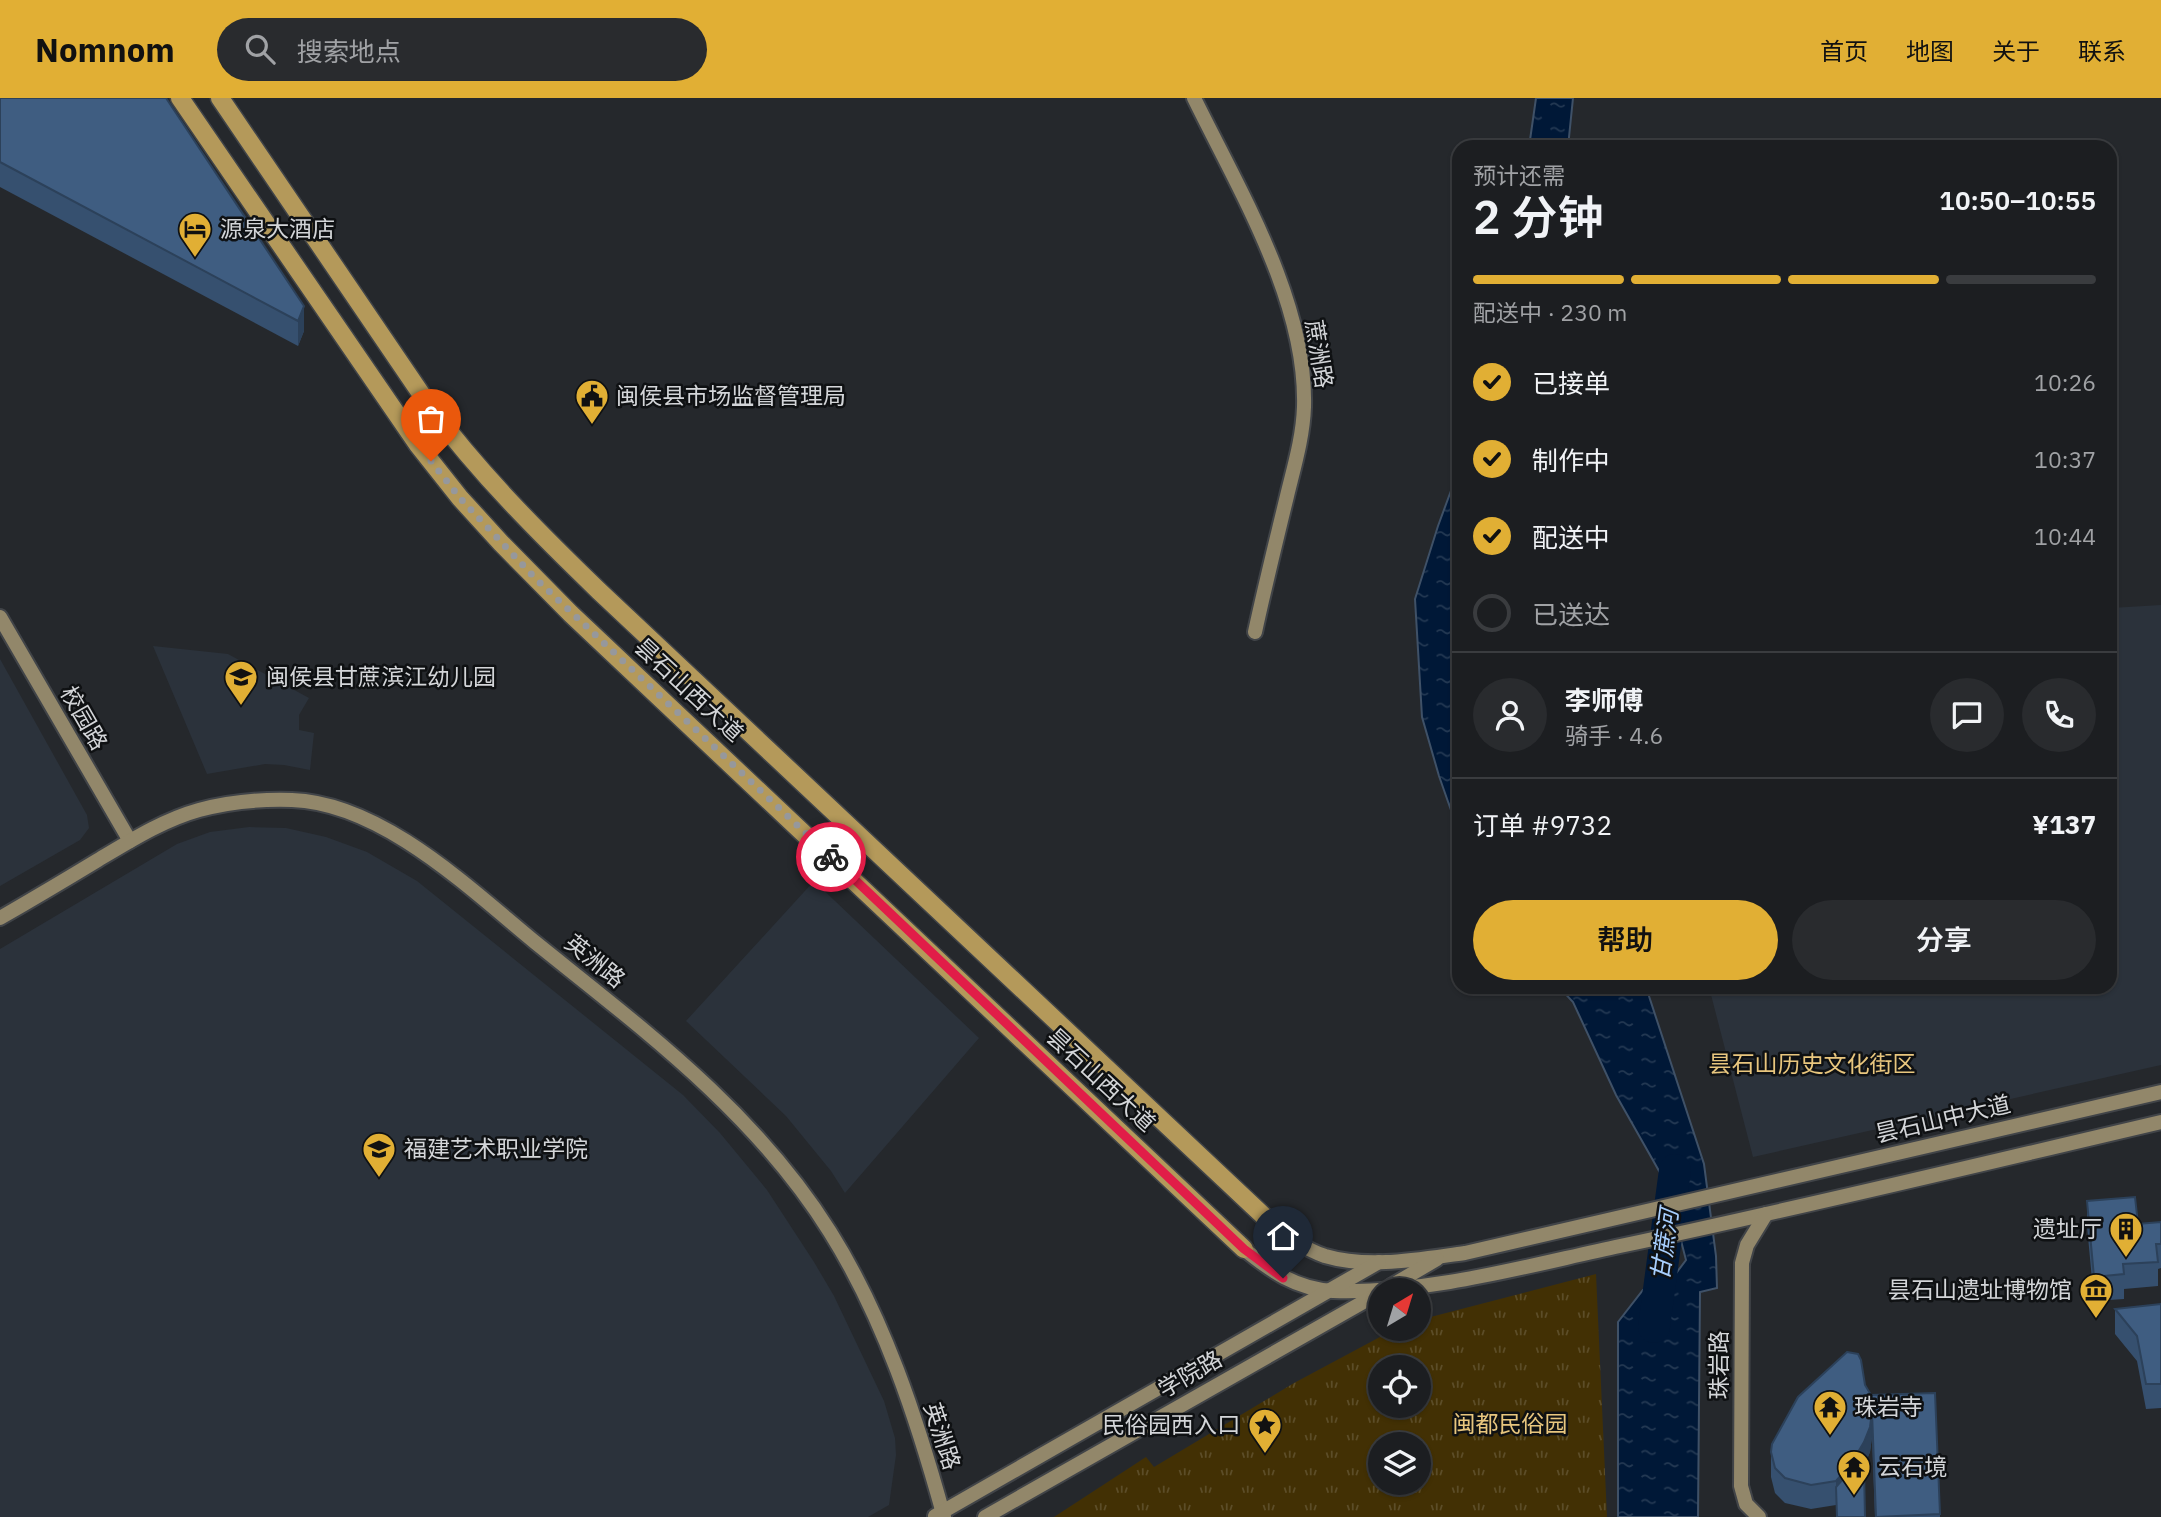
<!DOCTYPE html>
<html lang="zh">
<meta charset="utf-8">
<style>
body{margin:0;font-family:"IBM Plex Sans","Noto Sans SC",sans-serif;background:#292b2e;color:#f1f3f6;height:100vh;display:flex;flex-direction:column;font-size:26px;white-space:nowrap}
*{box-sizing:border-box;margin:0}
p{font-size:23px;color:#a0a2a5}
.icon{flex:none;width:38px;height:38px;fill:none;stroke:currentColor;stroke-width:2;stroke-linecap:round;stroke-linejoin:round}
.map{position:relative;flex:1;overflow:hidden}
.panel{position:absolute;left:1452px;top:42px;width:665px;height:854px;display:flex;flex-direction:column;background:#1c1e21;border-radius:21px;box-shadow:0 2px 5px #0004,0 0 0 2px #3a3c3f}
.panel>*{flex:none}
.needle{width:46px;rotate:38deg}
.buttons{position:absolute;left:1368px;top:1180px;display:grid;gap:14px}
.buttons a{display:grid;place-items:center;width:63px;height:63px;border-radius:50%;background:#1c1e21;box-shadow:0 2px 5px #0004,0 0 0 2px #3a3c3f;font-size:35px}
.pin{position:absolute;display:grid;place-items:center;width:60px;height:60px;color:#fff;margin:-72px -30px;border-radius:50% 50% 50% 0;rotate:-45deg;box-shadow:0 0 7px #0007}
.pin .icon{rotate:45deg}
.courier{position:absolute;display:grid;place-items:center;width:70px;height:70px;margin:-35px;border:5px solid #e11d48;border-radius:50%;background:#fff;color:#222;box-shadow:0 2px 9px #0007}
.head em{font-style:normal;font-weight:600}
.head div{display:flex;flex-direction:column-reverse}
.head{display:flex;align-items:center;justify-content:space-between;height:119px;padding:0 21px}
h1{font-size:46px;font-weight:600;line-height:52px}
.bar{display:grid;grid-template-columns:repeat(4,1fr);gap:10px 7px;align-content:center;height:84px;padding:0 21px}
.bar i{height:9px;border-radius:5px;background:#3a3c3f}
.bar .current{background:#e1af34}
.bar p{grid-column:span 4}
.line{display:flex;align-items:center;gap:18px;padding:0 21px;border-top:2px solid #3a3c3f}
.line div{flex:1}
.round{display:grid;place-items:center;flex:none;width:74px;height:74px;border-radius:37px;background:#292b2e}
ol{padding:0 21px;list-style:none}
li{display:flex;align-items:center;gap:21px;height:77px}
li p{margin-inline-start:auto}
li .icon{padding:7px;border-radius:50%;background:#e1af34;color:#111;stroke-width:4}
li:last-child{color:#a0a2a5}
li i{width:38px;height:38px;border:4px solid #3a3c3f;border-radius:50%}
.cta{display:flex;gap:14px;margin-top:auto;padding:14px 21px}
.cta a{flex:1;height:80px;border-radius:42px;background:#e1af34;color:#111;font-size:28px;font-weight:600;line-height:80px;text-align:center}
.cta a+a{background:#292b2e;color:#f1f3f6}
header{display:flex;align-items:center;gap:42px;box-sizing:border-box;height:98px;padding:0 35px;background:#e1af34;color:#111}
header strong{font-size:33px}
nav{display:flex;gap:38px;margin-inline-start:auto;font-size:24px}
.search{width:490px;height:63px;background:#292b2e;display:flex;align-items:center;gap:18px;box-sizing:border-box;padding:0 24px;border-radius:38px;color:#a0a2a5;font-size:26px}
.map>svg:first-child{display:block}
.built{fill:#2b323b}
.park{fill:url(#park-tufts);fill-rule:evenodd}
.water{fill:url(#water-ripples);stroke:#3f5167;stroke-width:2}
.lines{fill:none;stroke-linecap:round;stroke-linejoin:round}
.river{stroke:#001837;stroke-width:32}
.secondary-casing{stroke:#414448;stroke-width:18}
.primary-casing{stroke:#414448;stroke-width:21}
.secondary{stroke:#92876a;stroke-width:14}
.primary{stroke:#b4995a;stroke-width:18}
.wall{fill:#36506f}
.shaded-wall{fill:#2c415a}
.building{fill:#3f5d81;stroke:#2c415a;stroke-width:2}
.done{stroke:#96989c;stroke-width:7;stroke-dasharray:0 12.6}
.route{stroke:#e11d48;stroke-width:9}
.labels{text-anchor:middle;stroke-width:5;stroke-linejoin:round;paint-order:stroke}
.poi-label{font-size:23px;fill:#d3d5d8;stroke:#0f1113;text-anchor:start}
.street-label{font-size:23px;fill:#d3d5d8;stroke:#0f1113}
.park-label{font-size:23px;fill:#e8c67e;stroke:#0f1113}
.water-label{font-size:24px;font-style:italic;fill:#a7cefd;stroke:#0f1113}
</style>
<header>
<strong>Nomnom</strong>
<div class="search"><svg class="icon" aria-label="search" viewBox="0 0 24 24"><circle cx="10" cy="10" r="6"/><path d="M15 15l6 6"/></svg>搜索地点</div>
<nav><a>首页</a><a>地图</a><a>关于</a><a>联系</a></nav>
</header>
<div class="map">
<svg width="2161" height="1419" viewBox="0 0 2161 1419">
<defs>
<pattern id="park-tufts" width="24" height="20" patternUnits="userSpaceOnUse" patternTransform="scale(1.75)"><rect width="24" height="20" fill="#423004"/><path d="M3 7l-1-3M5 7V3M7 7l1-3M15 17l-1-3M17 17v-4M19 17l1-3" fill="none" stroke="#5c4d28"/></pattern>
<pattern id="water-ripples" width="26" height="14" patternUnits="userSpaceOnUse" patternTransform="scale(1.75)"><rect width="26" height="14" fill="#001837"/><path d="M2 4q2-2 4 0t4 0M15 11q2-2 4 0t4 0" fill="none" stroke="#243953"/></pattern>
</defs>
<rect width="100%" height="100%" fill="#25282c"/>
<!-- built -->
<g class="built">
<polygon points="2161,507 2161,967 1753,1059 1709,889 2110,889 2111,510"/>
<polygon points="153,548 228,556 309,600 299,617 299,632 314,635 310,672 284,667 265,666 207,676"/>
<polygon points="0,561 87,717 89,730 80,742 0,788"/>
<polygon points="249,729 286,730 326,739 367,754 417,783 683,997 720,1035 767,1092 814,1164 834,1198 884,1303 895,1340 896,1357 889,1407 868,1419 0,1419 0,851 177,746 210,734"/>
<polygon points="814,783 979,940 845,1095 831,1073 786,1018 686,923"/>
</g>
<!-- park -->
<path class="park" d="M1596,1176l11,243h-553l92,-60 8,10 140,-84 99,-53 26,-2v-8zM1381,1269h38v38h-38zM1381,1346h38v38h-38z"/>
<!-- water -->
<g class="water">
<polygon points="1536,0 1573,0 1568,49 1529,49"/>
<polygon points="1459,371 1459,735 1439,678 1422,619 1415,501 1438,428"/>
<polygon points="1559,889 1646,889 1704,1066 1716,1158 1717,1190 1700,1194 1698,1419 1618,1419 1618,1224 1643,1192 1668,1186 1686,1162 1668,1092 1663,1080 1616,997 1573,904"/>
</g>
<g class="lines">
<!-- river -->
<polyline class="river" points="1654,1229 1675,1072"/>
<defs>
<g id="secondary">
<path d="M1194,0c45,92 113,204 110,309 -1,30 -10,60 -17,89 -11,45 -22,90 -32,136"/>
<polyline points="0,519 130,743"/>
<path d="M0,820c33,-19 65,-38 98,-58 32,-19 65,-40 101,-50 30,-8 63,-11 93,-10 90,3 178,89 244,143 108,87 219,169 294,289 54,86 87,187 114,285"/>
<path d="M1270,1124c16,13 34,27 55,34 44,13 95,3 140,-3l696,-161"/>
<path d="M1244,1151c27,22 52,40 89,42 96,3 193,-25 287,-45 181,-38 361,-82 541,-124"/>
<polyline points="1391,1188 1437,1161"/>
<polyline points="935,1418 1379,1164"/>
<polyline points="985,1419 1381,1194"/>
<polyline points="1759,1419 1746,1406 1741,1388 1742,1165 1747,1147 1766,1116"/>
</g>
<g id="primary">
<polyline points="180,0 418,347 460,400 501,445 571,516 1244,1151"/>
<path d="M220,0l210,309c50,67 109,126 169,184l671,631"/>
</g>
</defs>
<!-- secondary casing -->
<use href="#secondary" class="secondary-casing"/>
<!-- primary casing -->
<use href="#primary" class="primary-casing"/>
<!-- secondary -->
<use href="#secondary" class="secondary"/>
<!-- primary -->
<use href="#primary" class="primary"/>
</g>
<!-- wall -->
<g class="wall">
<polygon points="0,0 166,0 304,233 298,248 0,89"/>
<polygon points="2087,1103 2138,1126 2161,1124 2161,1170 2158,1171 2158,1188 2124,1191 2124,1201 2094,1203 2087,1128"/>
<polygon points="2161,1206 2161,1310 2146,1311 2137,1263 2115,1236 2115,1211"/>
<polygon points="1865,1287 1871,1297 1935,1295 1940,1419 1875,1419 1872,1339 1870,1354 1864,1368 1836,1407 1811,1411 1785,1405 1775,1395 1771,1379 1771,1354"/>
</g>
<!-- shaded-wall -->
<g class="shaded-wall">
<polygon points="304,208 304,233 298,248 298,223"/>
<polygon points="1872,1314 1872,1339 1870,1354 1864,1368 1851,1390 1836,1407 1836,1383"/>
</g>
<!-- building -->
<g class="building">
<polygon points="0,0 166,0 304,208 298,223 0,64"/>
<polygon points="2135,1099 2138,1126 2161,1124 2161,1146 2156,1146 2158,1164 2123,1166 2124,1176 2094,1179 2087,1103"/>
<polygon points="2161,1206 2161,1286 2146,1286 2137,1238 2115,1211"/>
<polygon points="1847,1254 1858,1256 1861,1262 1865,1287 1871,1297 1935,1295 1940,1416 1876,1419 1872,1314 1870,1329 1864,1344 1851,1366 1836,1383 1811,1387 1785,1380 1775,1370 1771,1354 1772,1346 1798,1299"/>
<polygon points="1864,1371 1865,1419 1837,1419 1836,1389 1850,1373"/>
</g>
<g class="lines">
<!-- done -->
<polyline class="done" points="431,363 460,400 535,480 831,759"/>
<!-- route -->
<polyline class="route" points="831,759 1244,1151 1283,1180"/>
</g>
<!-- icons -->
<defs>
<symbol id="hotel-pin" viewBox="-11 -11 22 30"><path d="M0 17L-7.5 6A9.5 9.5 0 1 1 7.5 6Z" fill="#e1af34" stroke="#0f1113"/><path d="M-6-4.5h1.5V1H6V5H4.5V3h-9V5H-6ZM-4 0a1.8 1.8 0 1 1 3.6 0ZM.5 0V-2.5h3Q6-2.5 6 0Z" fill="#111"/></symbol>
<symbol id="civic-pin" viewBox="-11 -11 22 30"><path d="M0 17L-7.5 6A9.5 9.5 0 1 1 7.5 6Z" fill="#e1af34" stroke="#0f1113"/><path d="M-.6-6.5H3V-4.5H.6V-3L4-1V1h2V6H-6V1h2V-1L-.6-3ZM-1.2 2.5V6h2.4V2.5Z" fill="#111"/></symbol>
<symbol id="school-pin" viewBox="-11 -11 22 30"><path d="M0 17L-7.5 6A9.5 9.5 0 1 1 7.5 6Z" fill="#e1af34" stroke="#0f1113"/><path d="M0-5L7-2L0 1L-7-2ZM-4 1L0 2.5L4 1V4Q0 6-4 4Z" fill="#111"/></symbol>
<symbol id="university-pin" viewBox="-11 -11 22 30"><path d="M0 17L-7.5 6A9.5 9.5 0 1 1 7.5 6Z" fill="#e1af34" stroke="#0f1113"/><path d="M0-5L7-2L0 1L-7-2ZM-4 1L0 2.5L4 1V4Q0 6-4 4Z" fill="#111"/></symbol>
<symbol id="building-pin" viewBox="-11 -11 22 30"><path d="M0 17L-7.5 6A9.5 9.5 0 1 1 7.5 6Z" fill="#e1af34" stroke="#0f1113"/><path d="M-4-6H4V6H1V3H-1V6H-4ZM-2.5-4.3h1.7v1.8h-1.7ZM.8-4.3h1.7v1.8H.8ZM-2.5-1h1.7V.8h-1.7ZM.8-1h1.7V.8H.8Z" fill="#111"/></symbol>
<symbol id="museum-pin" viewBox="-11 -11 22 30"><path d="M0 17L-7.5 6A9.5 9.5 0 1 1 7.5 6Z" fill="#e1af34" stroke="#0f1113"/><path d="M0-6L6-3V-2H-6V-3ZM-5-1h2V3h-2ZM-1-1h2V3h-2ZM3-1h2V3H3ZM-6 4H6V6H-6Z" fill="#111"/></symbol>
<symbol id="temple-pin" viewBox="-11 -11 22 30"><path d="M0 17L-7.5 6A9.5 9.5 0 1 1 7.5 6Z" fill="#e1af34" stroke="#0f1113"/><path d="M0-6L5-2H3V0L6.5 2.5H4V6H1.5V3h-3V6H-4V2.5H-6.5L-3 0V-2H-5Z" fill="#111"/></symbol>
<symbol id="sight-pin" viewBox="-11 -11 22 30"><path d="M0 17L-7.5 6A9.5 9.5 0 1 1 7.5 6Z" fill="#e1af34" stroke="#0f1113"/><path d="M0-6L1.8-2.2L6-1.7L2.9 1.2L3.7 5.4L0 3.3L-3.7 5.4L-2.9 1.2L-6-1.7L-1.8-2.2Z" fill="#111"/></symbol>
</defs>
<g fill-rule="evenodd">
<use href="#hotel-pin" x="176" y="112" width="38" height="52"/>
<use href="#civic-pin" x="573" y="279" width="38" height="52"/>
<use href="#school-pin" x="222" y="560" width="38" height="52"/>
<use href="#university-pin" x="360" y="1032" width="38" height="52"/>
<use href="#building-pin" x="2107" y="1112" width="38" height="52"/>
<use href="#museum-pin" x="2077" y="1173" width="38" height="52"/>
<use href="#temple-pin" x="1811" y="1290" width="38" height="52"/>
<use href="#sight-pin" x="1246" y="1308" width="38" height="52"/>
<use href="#temple-pin" x="1835" y="1350" width="38" height="52"/>
</g>
<g class="labels">
<!-- poi labels -->
<g class="poi-label">
<text x="220" y="139">源泉大酒店</text>
<text x="616" y="306">闽侯县市场监督管理局</text>
<text x="266" y="587">闽侯县甘蔗滨江幼儿园</text>
<text x="404" y="1059">福建艺术职业学院</text>
<text x="2102" y="1139" text-anchor="end">遗址厅</text>
<text x="2072" y="1200" text-anchor="end">昙石山遗址博物馆</text>
<text x="1854" y="1317">珠岩寺</text>
<text x="1240" y="1335" text-anchor="end">民俗园西入口</text>
<text x="1878" y="1377">云石境</text>
</g>
<!-- street labels -->
<g class="street-label">
<text transform="translate(1319 256) rotate(81)" y="8">蔗洲路</text>
<text transform="translate(689 592) rotate(43)" y="8">昙石山西大道</text>
<text transform="translate(84 620) rotate(60)" y="8">校园路</text>
<text transform="translate(595 863) rotate(39)" y="8">英洲路</text>
<text transform="translate(1101 982) rotate(43)" y="8">昙石山西大道</text>
<text transform="translate(1943 1021) rotate(-13)" y="8">昙石山中大道</text>
<text transform="translate(1719 1267) rotate(-90)" y="8">珠岩路</text>
<text transform="translate(1190 1276) rotate(-30)" y="8">学院路</text>
<text transform="translate(942 1338) rotate(72)" y="8">英洲路</text>
</g>
<!-- park labels -->
<g class="park-label">
<text x="1812" y="974">昙石山历史文化街区</text>
<text x="1510" y="1334">闽都民俗园</text>
</g>
<!-- water labels -->
<g class="water-label">
<text transform="translate(1665 1147) rotate(-82)" y="8">甘蔗河</text>
</g>
</g>
</svg>
<div class="buttons">
<a><svg class="needle" viewBox="-14 -14 28 28"><path d="M0-13l5 13h-10z" fill="#e53935"/><path d="M0 13l5-13h-10z" fill="#a0a2a5"/></svg></a>
<a><svg class="icon" aria-label="locate" viewBox="0 0 24 24"><circle cx="12" cy="12" r="6"/><path d="M12 2v4M12 18v4M2 12h4M18 12h4"/></svg></a>
<a><svg class="icon" aria-label="layers" viewBox="0 0 24 24"><path d="M12 4l9 5-9 5-9-5zM3 14l9 5 9-5"/></svg></a>
</div>
<div class="pin" style="left:431px;top:363px;background:#ea580c"><svg class="icon" aria-label="bag" viewBox="0 0 24 24"><path d="M5 8h14l-1 12H6zM9 8a3 3 0 0 1 6 0"/></svg></div>
<div class="pin" style="left:1283px;top:1180px;background:#1f2937"><svg class="icon" aria-label="home" viewBox="0 0 24 24"><path d="M3 11l9-7 9 7M6 9v11h12V9"/></svg></div>
<div class="courier" style="left:831px;top:759px"><svg class="icon" aria-label="bike" viewBox="0 0 24 24"><circle cx="6" cy="16" r="4"/><circle cx="18" cy="16" r="4"/><path d="M6 16l4-8h5l3 8M10 8l3 8H6M13 5h3"/></svg></div>
<section class="panel">
<div class="head"><div><h1>2 分钟</h1><p>预计还需</p></div><em>10:50–10:55</em></div>
<div class="bar"><i class="current"></i><i class="current"></i><i class="current"></i><i></i><p>配送中 · 230 m</p></div>
<ol>
<li><svg class="icon" aria-label="check" viewBox="0 0 24 24"><path d="M5 12l5 5 9-10"/></svg>已接单<p>10:26</p></li>
<li><svg class="icon" aria-label="check" viewBox="0 0 24 24"><path d="M5 12l5 5 9-10"/></svg>制作中<p>10:37</p></li>
<li><svg class="icon" aria-label="check" viewBox="0 0 24 24"><path d="M5 12l5 5 9-10"/></svg>配送中<p>10:44</p></li>
<li><i></i>已送达</li>
</ol>
<div class="line" style="height:126px"><a class="round"><svg class="icon" aria-label="person" viewBox="0 0 24 24"><circle cx="12" cy="8" r="4"/><path d="M4 21q1-7 8-7t8 7"/></svg></a><div><b>李师傅</b><p>骑手 · 4.6</p></div><a class="round"><svg class="icon" aria-label="chat" viewBox="0 0 24 24"><path d="M4 5h16v11H9l-5 4z"/></svg></a><a class="round"><svg class="icon" aria-label="phone" viewBox="0 0 24 24"><path d="M5 4h4l2 5-3 2q2 4 5 5l2-3 5 2v4C11 20 4 13 5 4z"/></svg></a></div>
<div class="line" style="height:91px"><div>订单 #9732</div><b>¥137</b></div>
<div class="cta"><a>帮助</a><a>分享</a></div>
</section>
</div>
